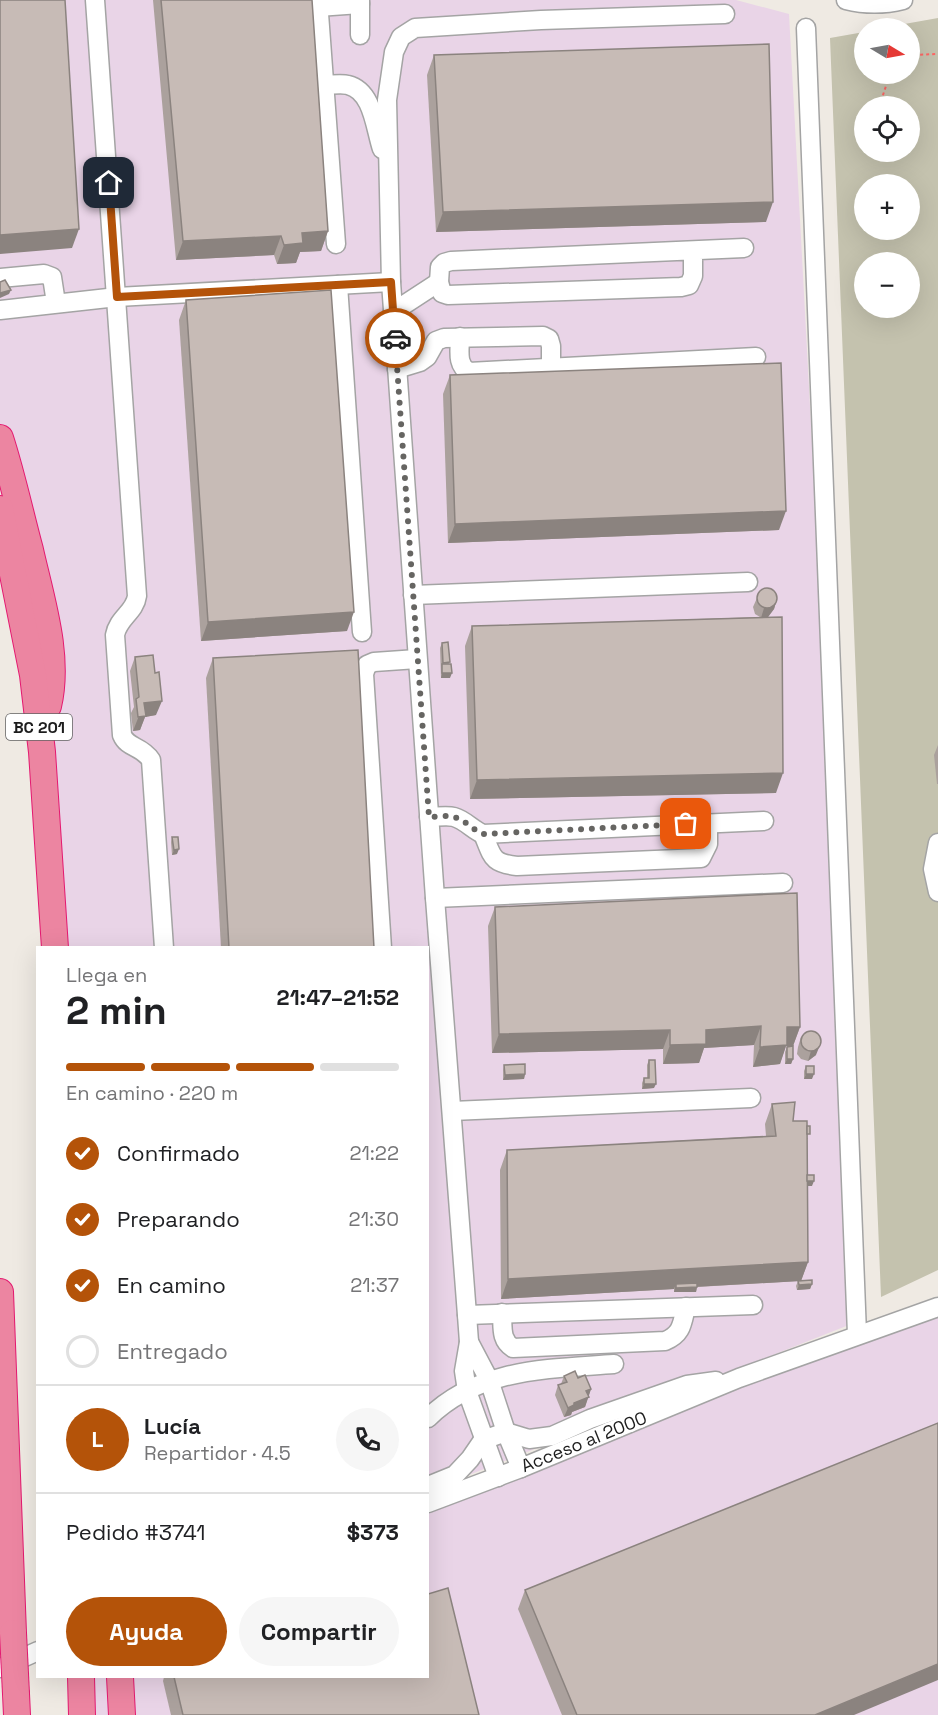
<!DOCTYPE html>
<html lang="es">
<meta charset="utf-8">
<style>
body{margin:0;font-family:"Space Grotesk",sans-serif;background:#f6f6f6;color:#202124;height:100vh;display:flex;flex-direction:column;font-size:22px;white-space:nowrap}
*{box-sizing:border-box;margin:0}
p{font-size:20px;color:#757577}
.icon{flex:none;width:33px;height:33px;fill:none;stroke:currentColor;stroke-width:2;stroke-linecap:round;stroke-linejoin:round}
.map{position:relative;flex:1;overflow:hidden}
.drawer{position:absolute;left:36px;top:946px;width:393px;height:732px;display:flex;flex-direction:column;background:#fff;border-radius:0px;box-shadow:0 6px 24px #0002}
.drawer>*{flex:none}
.needle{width:39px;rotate:100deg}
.buttons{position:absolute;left:854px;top:18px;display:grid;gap:12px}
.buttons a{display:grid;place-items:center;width:66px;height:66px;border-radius:50%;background:#fff;box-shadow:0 6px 24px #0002;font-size:30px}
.pin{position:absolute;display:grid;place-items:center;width:51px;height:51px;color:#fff;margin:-26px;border-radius:12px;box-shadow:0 3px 9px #0006}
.courier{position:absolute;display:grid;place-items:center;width:60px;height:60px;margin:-30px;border:4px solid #b45309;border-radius:50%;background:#fff;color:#222;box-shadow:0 2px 8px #0007}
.head em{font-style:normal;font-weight:600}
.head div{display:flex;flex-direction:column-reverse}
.head{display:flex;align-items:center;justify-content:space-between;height:102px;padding:0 30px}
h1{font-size:39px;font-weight:600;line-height:45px}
.bar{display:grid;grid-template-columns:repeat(4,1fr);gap:9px 6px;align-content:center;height:72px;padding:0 30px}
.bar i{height:8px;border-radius:4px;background:#e0e0e0}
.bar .active{background:#b45309}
.bar p{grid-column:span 4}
.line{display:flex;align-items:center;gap:15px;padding:0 30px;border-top:2px solid #e0e0e0}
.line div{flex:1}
.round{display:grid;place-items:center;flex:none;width:63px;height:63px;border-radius:32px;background:#f6f6f6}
ol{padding:0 30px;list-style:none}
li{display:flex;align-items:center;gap:18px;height:66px}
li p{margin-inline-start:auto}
li .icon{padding:6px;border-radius:50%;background:#b45309;color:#fff;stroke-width:4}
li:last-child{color:#757577}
li i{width:33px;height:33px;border:3px solid #e0e0e0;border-radius:50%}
.primary-button{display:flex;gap:12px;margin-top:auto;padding:12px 30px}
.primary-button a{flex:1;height:69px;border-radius:36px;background:#b45309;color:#fff;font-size:24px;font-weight:600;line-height:69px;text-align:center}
.primary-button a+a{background:#f6f6f6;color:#202124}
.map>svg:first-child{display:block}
.industrial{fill:#e9d4e7}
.construction{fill:#c4c2ae;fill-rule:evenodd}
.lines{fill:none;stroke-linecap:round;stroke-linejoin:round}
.minor-casing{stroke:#a4a4a4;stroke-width:21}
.highway-casing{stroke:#e41970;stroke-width:28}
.path{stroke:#ff6664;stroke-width:2;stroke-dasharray:3 3;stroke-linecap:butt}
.minor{stroke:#fff;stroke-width:18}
.highway{stroke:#ec85a1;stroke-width:26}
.highway-bridge-casing{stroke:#e41970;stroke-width:28;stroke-linecap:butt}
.highway-bridge{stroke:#ec85a1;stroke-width:26}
.wall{fill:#aba19d}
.shaded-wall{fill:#8b837f}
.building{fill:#c7bbb6;stroke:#8b837f;stroke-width:1.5}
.done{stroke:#666562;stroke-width:6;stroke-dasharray:0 10.8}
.route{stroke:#b45309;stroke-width:8}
.labels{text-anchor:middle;stroke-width:4.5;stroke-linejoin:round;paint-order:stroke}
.shield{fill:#fff;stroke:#616161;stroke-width:1.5}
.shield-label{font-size:16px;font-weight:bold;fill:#1d1d1d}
.street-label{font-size:18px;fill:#1d1d1d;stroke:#fff}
</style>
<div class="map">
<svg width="938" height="1715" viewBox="0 0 938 1715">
<rect width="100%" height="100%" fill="#efeae3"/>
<!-- industrial -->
<g class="industrial">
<polygon points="0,0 736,0 789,14 859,1321 428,1491 428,948 68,948 40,606 0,425"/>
<polygon points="938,1302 938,1715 82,1715 93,1677 428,1677 428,1500"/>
</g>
<!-- construction -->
<path class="construction" d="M938,18v1252l-57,27 -51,-1259 34,-6v42h45v-46h-27zM864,106h45v46h-45zM864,184h45v46h-45zM864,262h45v46h-45z"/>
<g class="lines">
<defs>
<g id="minor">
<path d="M95,0l42,596c-2,16 -19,22 -22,39l7,100c6,14 19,10 29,25l13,188"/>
<polyline points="318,0 336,244"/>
<polyline points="360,0 360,35"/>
<path d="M846,0c20,5 37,5 57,0"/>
<polyline points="318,7 360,4"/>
<polyline points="806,28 857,1334"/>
<path d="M324,85c8,0 17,-2 24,0 25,6 27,43 34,64"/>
<polyline points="693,251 693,276 689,285 681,287 448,295 442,293 439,282 440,267 444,263 451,261 744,248"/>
<polyline points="0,278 44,274 52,277 56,303"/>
<polyline points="338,285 362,632"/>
<polyline points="0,310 117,297 391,282"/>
<polyline points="393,312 439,282"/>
<path d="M460,337c0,13 -4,28 9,35l287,-15"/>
<polyline points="397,369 420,362 427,357 436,341 444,338 543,336 549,339 551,346 551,368"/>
<polyline points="413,595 748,582"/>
<path d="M429,817c8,0 18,-2 25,0 11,3 19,13 29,17l281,-13"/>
<path d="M483,834c10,23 8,29 34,32l184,-8 7,-14v-21"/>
<polyline points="938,843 933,869 938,892"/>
<polyline points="435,898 783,883"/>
<polyline points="382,948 364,674 367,665 374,662 417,659"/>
<polyline points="452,1111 751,1098"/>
<path d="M502,1313c1,14 -2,27 11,35l152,-7c17,-7 17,-17 21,-34"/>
<polyline points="467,1315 753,1305"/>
<polyline points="469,1342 489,1380 506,1432 521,1468"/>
<path d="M428,1418c51,-50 119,-49 186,-54"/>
<polyline points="498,1477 467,1391 464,1371 469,1342 467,1315 435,898 391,282 387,100 394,52 401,37 415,28 541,20 725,14"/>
<polyline points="428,1486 455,1475 470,1459 483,1440 506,1432 529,1439 552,1436 590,1419 687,1385 716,1381"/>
<polyline points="428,1503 521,1468 739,1378 938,1307"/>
<polyline points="0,1668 38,1651"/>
</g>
<g id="highway">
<path d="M0,438c12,37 20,75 30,112 11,49 30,106 18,156"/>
<polyline points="0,509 33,675 42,752 55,948"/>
<polyline points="0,1292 13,1633"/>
<polyline points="81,1677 82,1715"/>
<polyline points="120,1677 122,1715"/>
<polyline points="16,1694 17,1715"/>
</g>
</defs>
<!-- minor casing -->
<use href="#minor" class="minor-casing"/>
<!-- highway casing -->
<use href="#highway" class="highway-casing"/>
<!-- path -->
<g class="path">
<polyline points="909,57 911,55 938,54"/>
<polyline points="881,101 890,74"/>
</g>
<!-- minor -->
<use href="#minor" class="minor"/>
<!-- highway -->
<use href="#highway" class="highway"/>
<defs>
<polyline id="highway-bridge" points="13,1633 16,1694"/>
</defs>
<!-- highway-bridge casing -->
<use href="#highway-bridge" class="highway-bridge-casing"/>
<!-- highway-bridge -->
<use href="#highway-bridge" class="highway-bridge"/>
</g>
<!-- wall -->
<g class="wall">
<polygon points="153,0 312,0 328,231 321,251 300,252 296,263 277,264 274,255 176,260"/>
<polygon points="434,55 766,222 436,232 427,75"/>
<polygon points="186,300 347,631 201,641 179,320"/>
<polygon points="450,375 779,530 448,543 443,394"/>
<polygon points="757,598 777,599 774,609 768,617 776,793 470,799 465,646 472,626 760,617 755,614 753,607"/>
<polygon points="442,643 449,664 450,678 441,678 440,648"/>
<polygon points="135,657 156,715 145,717 140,730 133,731 131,713 134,707 130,671"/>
<polygon points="213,658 374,948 221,948 206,678"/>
<polygon points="938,745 938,784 937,784 934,755"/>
<polygon points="172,837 177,854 172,855 171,842"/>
<polygon points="495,907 800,1027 793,1046 786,1046 780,1064 753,1067 754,1045 704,1048 699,1063 663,1064 663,1049 492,1053 488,926"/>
<polygon points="801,1037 816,1055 808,1061 801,1059 797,1054 798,1047"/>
<polygon points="787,1047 793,1059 791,1064 785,1064 785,1052"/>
<polygon points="649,1060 654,1088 642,1089 642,1083 644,1078 647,1078 647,1065"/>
<polygon points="504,1065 525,1074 524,1079 503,1080 503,1070"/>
<polygon points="806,1066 812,1079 804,1079 804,1071"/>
<polygon points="772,1104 793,1121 808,1139 807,1139 807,1175 812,1186 808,1186 808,1262 801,1281 812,1284 810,1289 797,1290 796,1286 798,1281 697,1287 696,1292 674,1292 674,1289 501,1299 500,1170 507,1150 766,1136 765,1124"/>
<polygon points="564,1376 578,1378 591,1389 585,1407 572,1412 571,1415 564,1417 555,1395 558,1385 561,1384"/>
<polygon points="525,1590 854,1715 562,1715 518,1609"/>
<polygon points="164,1677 428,1677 479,1715 171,1715 163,1681"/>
</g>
<!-- shaded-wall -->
<g class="shaded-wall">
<polygon points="773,202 766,222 436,232 443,212"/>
<polygon points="79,229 72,248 0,254 0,235"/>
<polygon points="328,231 321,251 300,252 296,263 277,264 284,245 302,233"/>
<polygon points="281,236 274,255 176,260 183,241"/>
<polygon points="11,290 9,294 0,298 0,293"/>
<polygon points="786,511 779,530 448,543 455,524"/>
<polygon points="777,599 774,609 768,617 761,618 764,608"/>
<polygon points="354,612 347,631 201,641 208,622"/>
<polygon points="442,673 452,673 450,678 441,678"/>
<polygon points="162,701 156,715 145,717 140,730 133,731 144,703"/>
<polygon points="783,773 776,793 470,799 477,780"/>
<polygon points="179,849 177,854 172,855 174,850"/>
<polygon points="761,1026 754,1045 704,1048 699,1063 663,1064 670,1045 706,1030"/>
<polygon points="787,1027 800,1027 793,1046 786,1046 780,1064 753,1067 760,1047"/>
<polygon points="670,1030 663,1049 492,1053 499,1034"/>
<polygon points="820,1045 816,1055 808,1061 811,1051"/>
<polygon points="787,1059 793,1059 791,1064 785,1064"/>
<polygon points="525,1074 524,1079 503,1080 505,1075"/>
<polygon points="806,1074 814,1074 812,1079 804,1079"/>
<polygon points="644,1084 656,1084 654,1088 642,1089"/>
<polygon points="807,1181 814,1181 812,1186 805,1186"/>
<polygon points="808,1262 801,1281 693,1287 697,1287 696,1292 674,1292 676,1284 674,1289 501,1299 508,1279"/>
<polygon points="812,1284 810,1289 797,1290 799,1285"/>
<polygon points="591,1389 585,1407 572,1412 571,1415 564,1417 568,1408 586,1391"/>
<polygon points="938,1664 938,1680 854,1715 815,1715"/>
</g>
<!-- building -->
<g class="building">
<polygon points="0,0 65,0 79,229 0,235"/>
<polygon points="161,0 312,0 328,231 302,233 303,243 284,245 281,236 183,241"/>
<polygon points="769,44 773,202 443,212 434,55"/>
<polygon points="5,280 11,290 0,293 0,282"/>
<polygon points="331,290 354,612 208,622 186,300"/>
<polygon points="781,363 786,511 455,524 450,375"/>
<circle cx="767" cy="598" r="10"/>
<polygon points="782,617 783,773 477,780 472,626"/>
<polygon points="448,642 450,662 443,663 442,643"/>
<polygon points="358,650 374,948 229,948 213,658"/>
<polygon points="153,655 155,673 159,672 162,701 144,703 146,716 138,717 136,699 139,697 135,657"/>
<polygon points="442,664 451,664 452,673 442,673"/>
<polygon points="172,837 178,837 179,849 174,850"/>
<polygon points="797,893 800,1027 787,1027 787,1045 760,1047 761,1026 706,1030 706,1044 670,1045 670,1030 499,1034 495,907"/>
<circle cx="811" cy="1041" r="10"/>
<polygon points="793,1046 793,1059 787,1059 787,1047"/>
<polygon points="649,1060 655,1060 656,1084 644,1084 644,1078 649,1078"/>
<polygon points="525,1064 525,1074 505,1075 504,1065"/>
<rect x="806" y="1066" width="8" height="8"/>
<polygon points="795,1102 793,1121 807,1121 808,1262 508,1279 507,1150 776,1136 772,1104"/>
<rect x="807" y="1126" width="3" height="8"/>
<rect x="807" y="1175" width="7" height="6"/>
<polygon points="812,1280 812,1284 799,1285 798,1281"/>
<polygon points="697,1283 697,1287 676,1288 676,1284"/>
<polygon points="575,1371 578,1378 585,1375 591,1389 586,1391 589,1397 574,1403 574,1405 568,1408 558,1385 567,1382 564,1376"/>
<polygon points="938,1423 938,1664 815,1715 577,1715 525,1590"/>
<polygon points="448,1588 479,1715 183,1715 174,1677 428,1677 428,1594"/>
</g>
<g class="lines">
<!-- done -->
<path class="done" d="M395,338l34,479c8,0 18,-2 25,0 11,3 19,13 29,17l203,-10"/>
<!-- route -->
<polyline class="route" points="109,183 117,297 391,282 395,338"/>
</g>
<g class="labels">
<!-- shield labels -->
<rect class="shield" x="6" y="714" width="66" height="26" rx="4.5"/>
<g class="shield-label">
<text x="39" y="733">BC 201</text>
</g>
<!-- street labels -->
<g class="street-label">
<text transform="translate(584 1442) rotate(-22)" y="6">Acceso al 2000</text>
</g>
</g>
</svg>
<div class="buttons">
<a><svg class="needle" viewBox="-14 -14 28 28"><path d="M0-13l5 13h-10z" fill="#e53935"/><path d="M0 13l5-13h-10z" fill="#757577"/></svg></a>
<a><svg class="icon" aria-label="locate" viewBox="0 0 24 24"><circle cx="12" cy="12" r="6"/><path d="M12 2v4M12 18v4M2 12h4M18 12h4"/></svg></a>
<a>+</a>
<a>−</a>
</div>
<div class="pin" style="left:686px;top:824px;background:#ea580c"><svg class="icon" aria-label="bag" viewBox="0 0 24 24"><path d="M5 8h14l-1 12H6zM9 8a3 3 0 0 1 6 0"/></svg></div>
<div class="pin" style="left:109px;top:183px;background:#1f2937"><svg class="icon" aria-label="home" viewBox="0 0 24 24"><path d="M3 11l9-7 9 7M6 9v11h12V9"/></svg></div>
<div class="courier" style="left:395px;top:338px"><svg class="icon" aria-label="car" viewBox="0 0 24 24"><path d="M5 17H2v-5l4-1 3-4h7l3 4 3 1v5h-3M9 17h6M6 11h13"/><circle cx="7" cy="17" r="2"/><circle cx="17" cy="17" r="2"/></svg></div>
<section class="drawer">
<div class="head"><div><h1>2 min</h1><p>Llega en</p></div><em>21:47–21:52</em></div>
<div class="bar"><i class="active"></i><i class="active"></i><i class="active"></i><i></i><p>En camino · 220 m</p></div>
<ol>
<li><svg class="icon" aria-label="check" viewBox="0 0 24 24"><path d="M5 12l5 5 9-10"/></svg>Confirmado<p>21:22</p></li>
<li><svg class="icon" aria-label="check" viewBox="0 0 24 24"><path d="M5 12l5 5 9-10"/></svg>Preparando<p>21:30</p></li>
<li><svg class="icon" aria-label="check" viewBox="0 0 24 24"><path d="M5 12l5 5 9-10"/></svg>En camino<p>21:37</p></li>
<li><i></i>Entregado</li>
</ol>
<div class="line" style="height:108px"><b class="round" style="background:#b45309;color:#fff">L</b><div><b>Lucía</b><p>Repartidor · 4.5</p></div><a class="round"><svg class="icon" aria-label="phone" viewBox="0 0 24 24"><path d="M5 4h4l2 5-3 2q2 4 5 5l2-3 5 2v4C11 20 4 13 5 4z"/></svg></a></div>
<div class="line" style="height:78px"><div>Pedido #3741</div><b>$373</b></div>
<div class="primary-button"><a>Ayuda</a><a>Compartir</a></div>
</section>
</div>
